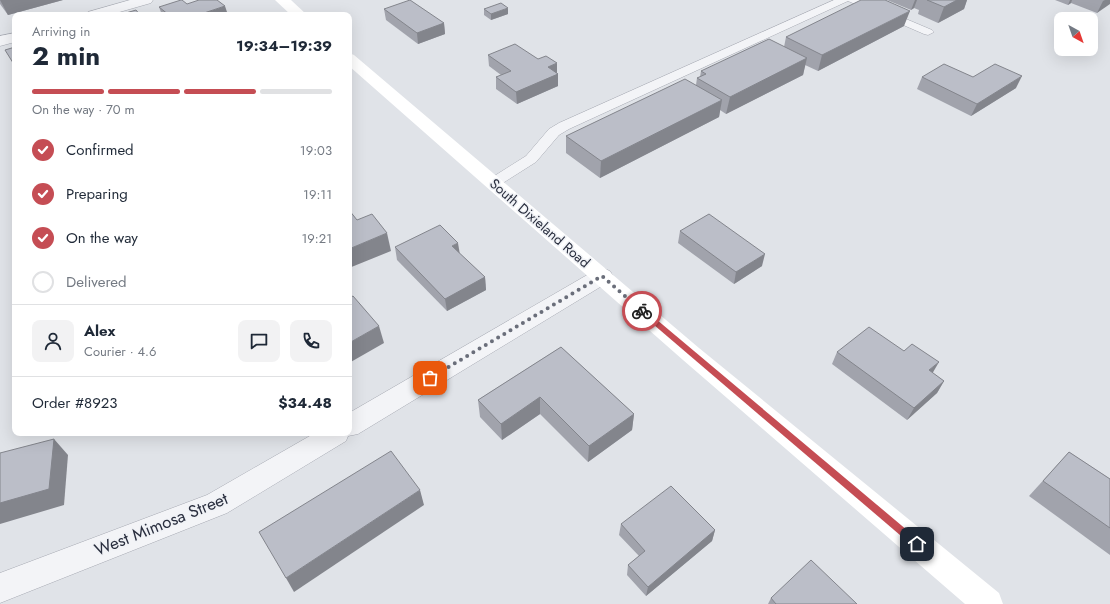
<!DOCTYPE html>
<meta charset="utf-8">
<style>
body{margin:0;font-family:Jost,sans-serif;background:#f2f2f3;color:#1f2937;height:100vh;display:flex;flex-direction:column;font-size:15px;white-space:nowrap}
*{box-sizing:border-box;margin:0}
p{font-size:13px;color:#747a83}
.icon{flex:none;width:22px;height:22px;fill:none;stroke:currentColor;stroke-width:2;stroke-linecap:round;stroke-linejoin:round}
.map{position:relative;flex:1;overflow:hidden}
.panel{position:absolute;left:12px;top:12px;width:340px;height:424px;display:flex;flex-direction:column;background:#fff;border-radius:8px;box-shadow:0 4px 16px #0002}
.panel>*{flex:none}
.needle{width:26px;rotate:140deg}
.buttons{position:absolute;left:1054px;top:12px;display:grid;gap:8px}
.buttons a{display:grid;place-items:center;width:44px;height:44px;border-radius:8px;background:#fff;box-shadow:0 4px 16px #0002;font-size:20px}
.pin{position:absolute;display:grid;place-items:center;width:34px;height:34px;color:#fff;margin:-17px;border-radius:8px;box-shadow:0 2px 6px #0006}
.courier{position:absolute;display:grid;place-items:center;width:40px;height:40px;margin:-20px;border:3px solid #c54d54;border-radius:50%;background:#fff;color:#222;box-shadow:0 1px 5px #0007}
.overview em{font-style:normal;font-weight:700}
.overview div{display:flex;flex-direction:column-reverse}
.overview{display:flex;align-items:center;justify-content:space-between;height:68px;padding:0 20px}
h1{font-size:26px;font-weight:700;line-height:30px}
.bar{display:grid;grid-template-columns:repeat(4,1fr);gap:6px 4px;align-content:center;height:48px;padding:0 20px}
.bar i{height:5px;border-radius:3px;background:#e0e1e3}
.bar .on{background:#c54d54}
.bar p{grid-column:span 4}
.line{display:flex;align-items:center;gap:10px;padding:0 20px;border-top:1px solid #e0e1e3}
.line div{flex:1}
.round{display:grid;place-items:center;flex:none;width:42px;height:42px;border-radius:8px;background:#f2f2f3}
ol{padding:0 20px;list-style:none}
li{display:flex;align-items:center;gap:12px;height:44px}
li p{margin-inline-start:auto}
li .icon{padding:4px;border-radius:50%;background:#c54d54;color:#fff;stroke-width:4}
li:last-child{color:#747a83}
li i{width:22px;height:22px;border:2px solid #e0e1e3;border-radius:50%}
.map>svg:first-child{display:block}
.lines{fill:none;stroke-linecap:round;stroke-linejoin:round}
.lane-casing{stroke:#a6a9b2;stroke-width:1}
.street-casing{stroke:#a6a9b2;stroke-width:1}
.lane{fill:#f3f4f7;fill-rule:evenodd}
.street{fill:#f3f4f7;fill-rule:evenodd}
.secondary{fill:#fff;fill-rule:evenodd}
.wall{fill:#a1a3ac}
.shaded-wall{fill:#83858c}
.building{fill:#bbbec8;stroke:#83858c}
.route{fill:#c54d54}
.done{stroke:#6a6e7a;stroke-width:4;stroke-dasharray:0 7.2}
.labels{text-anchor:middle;stroke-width:3;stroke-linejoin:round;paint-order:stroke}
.street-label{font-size:14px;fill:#2a2f3f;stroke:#f0f2f6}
.near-street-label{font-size:17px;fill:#2a2f3f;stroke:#f0f2f6}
</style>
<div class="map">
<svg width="1110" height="604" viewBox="0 0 1110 604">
<rect width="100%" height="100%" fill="#e0e3e8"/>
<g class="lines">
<defs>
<polygon id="lane" points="834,0 861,0 932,30 934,32 928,35 924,34 848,1 569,129 559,135 536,162 498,186 488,186 486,183 488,180 526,156 549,129 559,123"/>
<g id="street">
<polygon points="130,0 153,0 151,3 109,15 86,15 88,12"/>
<polygon points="15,33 15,42 0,46 0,36"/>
<polygon points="602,268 610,271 613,276 610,281 358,434 348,436 346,441 227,513 0,603 0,573 207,495 315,433 349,433 349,413 594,271"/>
</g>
</defs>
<!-- lane casing -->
<use href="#lane" class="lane-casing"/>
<!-- street casing -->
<use href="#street" class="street-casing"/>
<!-- lane -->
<use href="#lane" class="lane"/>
<!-- street -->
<use href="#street" class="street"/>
<!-- secondary -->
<g class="secondary">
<polygon points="275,0 291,0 307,15 291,15"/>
<polygon points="349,53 354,55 699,348 999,593 1003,604 965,604 683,360 349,66"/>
</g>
</g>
<!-- wall -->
<g class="wall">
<polygon points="0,0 63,0 8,15 0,4"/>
<polygon points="887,0 967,0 964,9 938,23 918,14 919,10 914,8 911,10"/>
<polygon points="1055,0 1110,0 1097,13 1071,3 1068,5"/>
<polygon points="187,4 228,15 162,15 159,7"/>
<polygon points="384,9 444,23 445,34 418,44 386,20"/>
<polygon points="484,9 508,14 491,20 484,15"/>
<polygon points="904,26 818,71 805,65 803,75 726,114 720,110 719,117 600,178 566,153 566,136 696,85 697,78 700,77 701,71 784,47 786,37"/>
<polygon points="488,55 557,73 558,74 558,86 517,104 496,89 496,77 501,75 489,66"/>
<polygon points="922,77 973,77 1016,88 971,116 917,89"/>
<polygon points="680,231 762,266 734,284 678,243"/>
<polygon points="395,247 460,254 485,277 486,290 447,311 397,260"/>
<polygon points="561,347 634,414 632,430 588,462 540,414 502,440 480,417 478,400"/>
<polygon points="837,352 932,373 944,381 937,393 907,420 832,364"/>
<polygon points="1069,452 1110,479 1110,555 1029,496"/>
<polygon points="621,524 715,530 712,541 646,596 627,575 628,565 639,556 619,535"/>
<polygon points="771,598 857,604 768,604"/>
</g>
<!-- shaded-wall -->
<g class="shaded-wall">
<polygon points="0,0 63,0 8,15"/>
<polygon points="915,0 917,0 914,8 911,10"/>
<polygon points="957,0 967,0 964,9 938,23 944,7"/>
<polygon points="1070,0 1072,0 1071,3 1068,5"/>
<polygon points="1105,0 1110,0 1110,4 1097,13 1103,1"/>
<polygon points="225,6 228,15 198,15"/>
<polygon points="508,8 508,14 491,20 491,14"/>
<polygon points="910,11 904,26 818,71 822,55"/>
<polygon points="444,23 445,34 418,44 417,33"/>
<polygon points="807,58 803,75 726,114 730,97"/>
<polygon points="557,63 557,74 558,74 558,86 517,104 516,92 548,67"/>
<polygon points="1022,76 1016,88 971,116 977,104"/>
<polygon points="722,100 719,117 600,178 601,161"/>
<polygon points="387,233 391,251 349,268 349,249"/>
<polygon points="458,243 460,255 452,246"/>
<polygon points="765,254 762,266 734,284 736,272"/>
<polygon points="485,277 486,290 447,311 445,299"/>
<polygon points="379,326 384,343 349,363 349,343"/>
<polygon points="939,362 932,374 929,370"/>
<polygon points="944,381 937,393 907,420 914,408"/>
<polygon points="540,397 540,414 502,440 501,424"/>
<polygon points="634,414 632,430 588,462 589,446"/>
<polygon points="54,439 68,455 64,505 0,524 0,503"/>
<polygon points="420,490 424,505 294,592 286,578"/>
<polygon points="715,530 712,541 646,596 648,587"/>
</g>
<!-- building -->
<g class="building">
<polygon points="181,0 182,0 187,4 199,0 217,0 225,6 198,15 169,15 159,7"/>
<polygon points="410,0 444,23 417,33 384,9"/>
<polygon points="861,0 885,0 910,11 822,55 786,37"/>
<polygon points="927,0 957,0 944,7"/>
<polygon points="501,3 508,8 491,14 484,9"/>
<polygon points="136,10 140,15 119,15"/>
<polygon points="769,39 807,58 730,97 697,78 706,74 701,71"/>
<polygon points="515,44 538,59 546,56 557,63 548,67 558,74 516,92 496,77 511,71 488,55"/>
<polygon points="15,47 15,66 5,50"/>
<polygon points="944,64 973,77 995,64 1022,76 977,104 922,77"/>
<polygon points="685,79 722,100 601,161 566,136"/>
<polygon points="349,210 357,220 372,214 387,233 349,249"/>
<polygon points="709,214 765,254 736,272 680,231"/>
<polygon points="440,225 458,243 452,246 485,277 445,299 395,247"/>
<polygon points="353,296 379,326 349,343 349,298"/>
<polygon points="869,327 904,351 912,344 939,362 929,370 944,381 914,408 837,352"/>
<polygon points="561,347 634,414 589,446 540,397 501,424 478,400"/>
<polygon points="54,439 49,489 0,503 0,453"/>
<polygon points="391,451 420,490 286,578 259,532"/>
<polygon points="1069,452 1110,479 1110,528 1043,481"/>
<polygon points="671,486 715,530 648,587 628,565 645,551 621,524"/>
<polygon points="811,560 857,604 776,604 771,598"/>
</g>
<!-- route -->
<polygon class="route" points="640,309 644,309 920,541 920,547 914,547 640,313"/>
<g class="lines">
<!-- done -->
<polyline class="done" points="430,378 602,276 642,311"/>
</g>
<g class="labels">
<!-- street labels -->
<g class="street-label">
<text transform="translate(540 223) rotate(41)" y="5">South Dixieland Road</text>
</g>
<!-- near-street labels -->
<g class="near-street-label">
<text transform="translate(161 524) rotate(-22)" y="6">West Mimosa Street</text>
</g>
</g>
</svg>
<div class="buttons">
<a><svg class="needle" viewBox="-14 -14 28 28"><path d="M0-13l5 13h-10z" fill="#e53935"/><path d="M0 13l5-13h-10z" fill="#747a83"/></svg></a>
</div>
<div class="pin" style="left:430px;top:378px;background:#ea580c"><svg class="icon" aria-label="bag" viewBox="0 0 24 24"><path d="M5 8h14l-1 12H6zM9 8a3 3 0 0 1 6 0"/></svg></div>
<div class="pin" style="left:917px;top:544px;background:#1f2937"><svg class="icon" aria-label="home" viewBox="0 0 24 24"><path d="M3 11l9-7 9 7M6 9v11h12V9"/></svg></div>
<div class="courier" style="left:642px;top:311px"><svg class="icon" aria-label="bike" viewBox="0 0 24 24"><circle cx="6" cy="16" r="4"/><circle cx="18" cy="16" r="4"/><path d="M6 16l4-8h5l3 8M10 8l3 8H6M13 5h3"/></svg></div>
<section class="panel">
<div class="overview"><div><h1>2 min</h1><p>Arriving in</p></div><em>19:34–19:39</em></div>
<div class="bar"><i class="on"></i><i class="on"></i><i class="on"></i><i></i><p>On the way · 70 m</p></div>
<ol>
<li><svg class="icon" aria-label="check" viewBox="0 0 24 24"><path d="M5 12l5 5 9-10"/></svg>Confirmed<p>19:03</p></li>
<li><svg class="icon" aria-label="check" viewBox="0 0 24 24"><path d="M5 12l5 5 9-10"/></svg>Preparing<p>19:11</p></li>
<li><svg class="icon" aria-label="check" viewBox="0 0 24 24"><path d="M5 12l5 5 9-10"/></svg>On the way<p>19:21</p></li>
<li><i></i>Delivered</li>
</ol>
<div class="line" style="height:72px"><a class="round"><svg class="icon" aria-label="person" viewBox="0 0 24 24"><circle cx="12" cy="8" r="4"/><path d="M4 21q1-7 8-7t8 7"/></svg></a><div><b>Alex</b><p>Courier · 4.6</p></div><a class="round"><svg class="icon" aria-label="chat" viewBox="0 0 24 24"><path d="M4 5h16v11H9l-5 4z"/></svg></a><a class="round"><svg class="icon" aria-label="phone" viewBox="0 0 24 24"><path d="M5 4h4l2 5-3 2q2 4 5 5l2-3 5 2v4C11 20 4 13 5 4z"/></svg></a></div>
<div class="line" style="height:52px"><div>Order #8923</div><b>$34.48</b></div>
</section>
</div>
